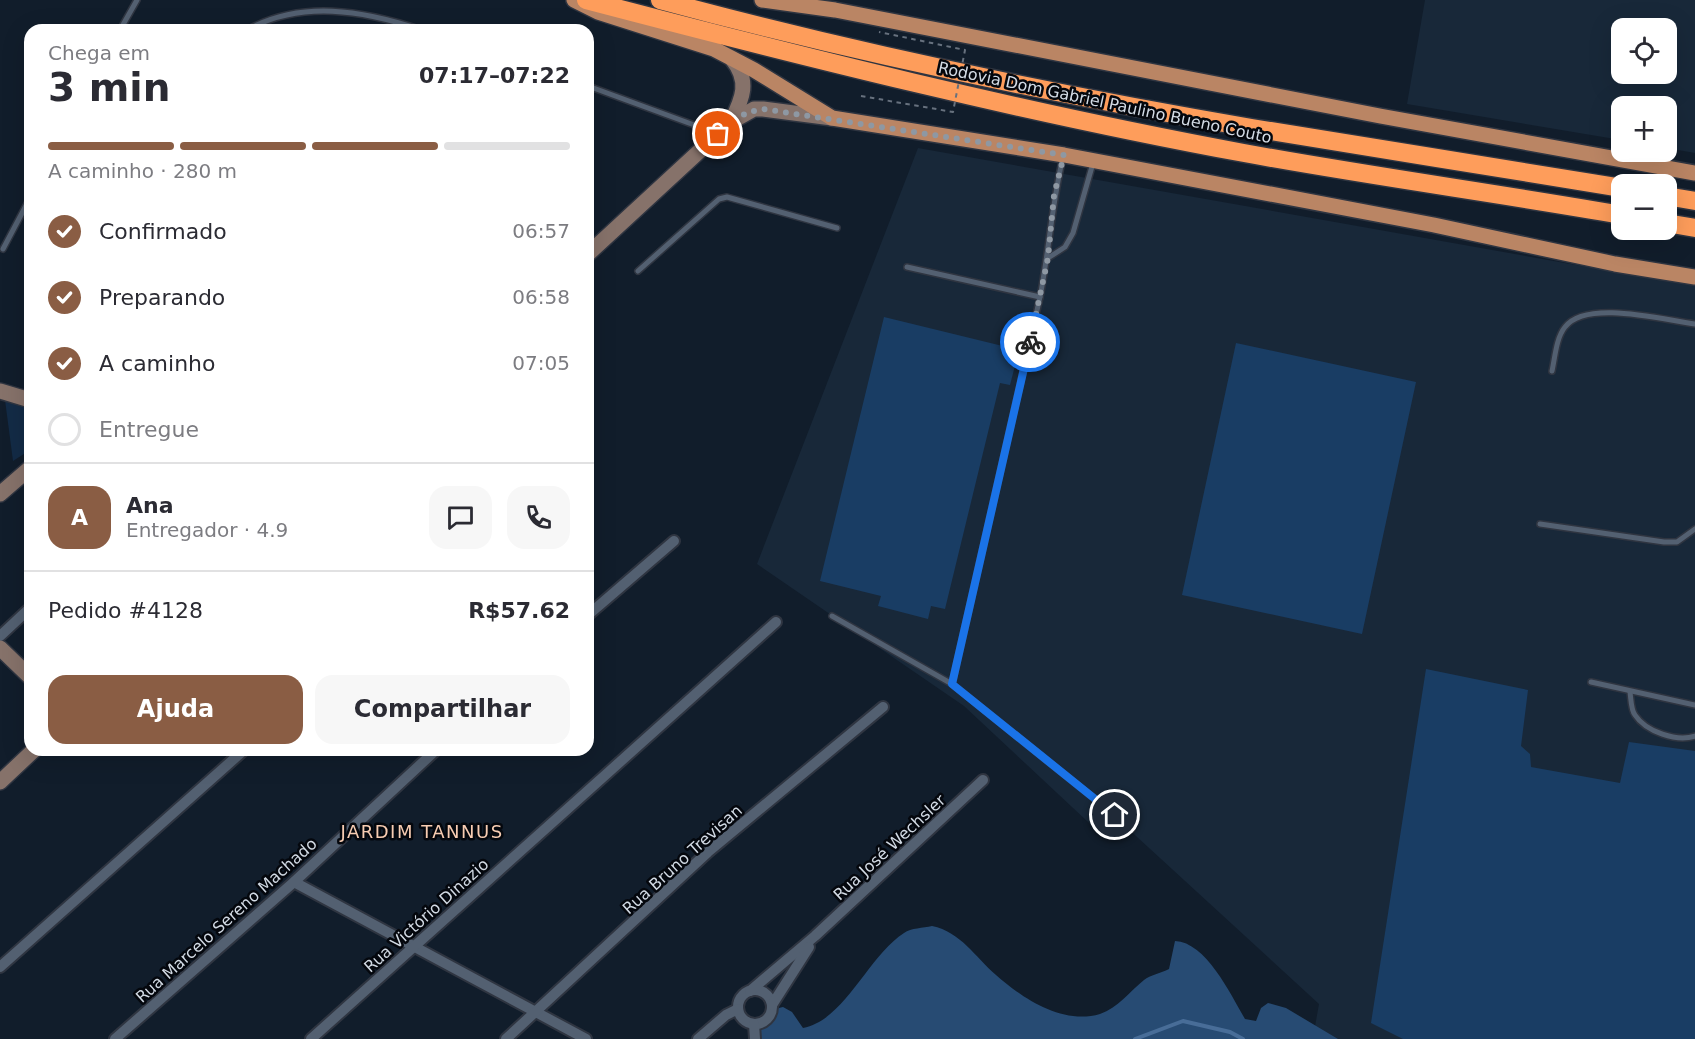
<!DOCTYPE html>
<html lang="pt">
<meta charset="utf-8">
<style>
body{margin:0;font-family:"DejaVu Sans",sans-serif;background:#f7f7f7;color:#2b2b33;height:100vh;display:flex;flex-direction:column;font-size:22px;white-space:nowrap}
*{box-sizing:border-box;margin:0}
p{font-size:20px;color:#7c7c81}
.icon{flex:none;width:33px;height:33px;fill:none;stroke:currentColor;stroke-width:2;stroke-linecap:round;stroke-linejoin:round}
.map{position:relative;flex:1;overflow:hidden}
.details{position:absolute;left:24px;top:24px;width:570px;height:732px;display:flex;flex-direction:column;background:#fff;border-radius:18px;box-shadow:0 6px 24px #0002}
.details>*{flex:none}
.buttons{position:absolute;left:1611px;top:18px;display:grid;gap:12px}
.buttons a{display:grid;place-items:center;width:66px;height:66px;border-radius:12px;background:#fff;box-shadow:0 6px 24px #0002;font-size:30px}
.pin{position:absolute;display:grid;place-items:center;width:51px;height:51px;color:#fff;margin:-26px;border:3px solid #fff;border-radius:50%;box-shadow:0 2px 6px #0007}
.courier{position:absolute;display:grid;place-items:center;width:60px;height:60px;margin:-30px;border:4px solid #1a73e8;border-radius:50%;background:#fff;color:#222;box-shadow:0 2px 8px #0007}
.headline em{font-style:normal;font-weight:600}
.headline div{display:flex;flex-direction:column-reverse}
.headline{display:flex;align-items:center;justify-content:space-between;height:102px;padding:0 24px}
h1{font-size:39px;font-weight:600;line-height:45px}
.bar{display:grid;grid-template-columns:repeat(4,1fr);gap:9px 6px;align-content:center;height:72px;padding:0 24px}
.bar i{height:8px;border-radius:4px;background:#e1e1e2}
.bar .selected{background:#8a5d44}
.bar p{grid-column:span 4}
.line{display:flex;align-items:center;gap:15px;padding:0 24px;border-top:2px solid #e1e1e2}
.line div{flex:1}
.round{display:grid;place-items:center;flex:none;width:63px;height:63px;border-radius:18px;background:#f7f7f7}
ol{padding:0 24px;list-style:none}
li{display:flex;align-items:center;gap:18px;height:66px}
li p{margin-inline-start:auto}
li .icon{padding:6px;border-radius:50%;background:#8a5d44;color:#fff;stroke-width:4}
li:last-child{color:#7c7c81}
li i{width:33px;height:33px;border:3px solid #e1e1e2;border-radius:50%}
.action{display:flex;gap:12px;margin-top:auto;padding:12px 24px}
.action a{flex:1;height:69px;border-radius:18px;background:#8a5d44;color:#fff;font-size:24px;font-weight:600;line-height:69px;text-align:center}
.action a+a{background:#f7f7f7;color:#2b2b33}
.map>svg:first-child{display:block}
.built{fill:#182839;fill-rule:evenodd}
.green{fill:#132b46}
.forest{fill:#274b73}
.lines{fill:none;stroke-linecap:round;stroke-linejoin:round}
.stream{stroke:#486d98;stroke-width:4}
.building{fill:#193d64}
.lane-casing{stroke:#2f3541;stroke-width:8}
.street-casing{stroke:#2f3541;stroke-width:14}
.secondary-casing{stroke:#2f3541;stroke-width:18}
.primary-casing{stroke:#2f3541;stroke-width:18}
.highway-casing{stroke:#2f3541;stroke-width:21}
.lane{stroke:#536071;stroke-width:5}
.street{stroke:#536071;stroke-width:10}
.secondary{stroke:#86726a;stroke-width:15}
.primary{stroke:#ba8564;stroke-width:15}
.highway{stroke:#fe9d5b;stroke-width:18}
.path-bridge{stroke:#67717e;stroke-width:2;stroke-dasharray:4.5 4.5;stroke-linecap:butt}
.done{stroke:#8e98a3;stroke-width:6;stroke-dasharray:0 10.8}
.route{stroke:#1a73e8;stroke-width:8}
.labels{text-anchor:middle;stroke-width:5;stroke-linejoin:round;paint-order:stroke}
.street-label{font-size:16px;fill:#d2dae4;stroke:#04070d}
.neighbourhood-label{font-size:18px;letter-spacing:1.5px;fill:#f7ccb2;stroke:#04070d}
</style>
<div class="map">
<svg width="1695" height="1039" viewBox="0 0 1695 1039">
<rect width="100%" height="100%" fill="#111d2b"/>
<!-- built -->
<g class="built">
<path d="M1425,0h270v153l-28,-5 -1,-42h-44l-1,34 -214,-36zM1666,28v46h-44v-46z"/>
<polygon points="918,148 1695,286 1695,1039 1330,1039 1314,1032 1319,1004 1112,814 1103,836 964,706 757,564"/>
</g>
<!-- green -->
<polygon class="green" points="5,400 30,408 30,450 13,461"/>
<!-- forest -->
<path class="forest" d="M932,926c29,6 43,31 64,49 27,24 67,50 104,39 18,-6 29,-22 44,-34 6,-5 17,-7 25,-11l6,-28c31,1 56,54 70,78l11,2 5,-13 7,-5 18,5 52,31h-582c2,-19 10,-28 27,-32l9,5 11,16c42,-8 65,-72 101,-95 7,-5 19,-5 28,-7z"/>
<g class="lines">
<!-- stream -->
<polyline class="stream" points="1135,1039 1183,1021 1230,1032 1243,1039"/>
</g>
<!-- building -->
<g class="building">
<polygon points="884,317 1019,350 1010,385 1000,383 945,609 931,606 928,619 878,606 881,596 820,581"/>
<polygon points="1236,343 1416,382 1362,634 1182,595"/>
<polygon points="1426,669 1528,690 1521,746 1530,754 1531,767 1620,783 1629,742 1695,751 1695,1039 1403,1039 1371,1023"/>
</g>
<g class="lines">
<defs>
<g id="lane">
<polyline points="120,30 137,0"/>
<path d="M247,30c54,-30 115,-20 175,0"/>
<polyline points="588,86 716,133"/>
<polyline points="3,249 30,198"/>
<polyline points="1048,258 1065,247 1073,233 1093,163"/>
<path d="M907,267l133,30c9,-46 12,-94 23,-140"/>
<polyline points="638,271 719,199 727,197 837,228"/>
<path d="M1552,371c3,-13 4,-33 13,-44 21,-28 99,-7 130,-3"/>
<polyline points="1540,524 1664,542 1677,542 1695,529"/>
<polyline points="832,616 952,684 1040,297"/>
<polyline points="1591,682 1695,705"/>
<polyline points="952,684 1132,829"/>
<path d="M1630,692c1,7 1,18 5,23 11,17 42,27 60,21"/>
</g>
<g id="street">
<polyline points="588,615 674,541"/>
<polyline points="0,636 30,608"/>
<polyline points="294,882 586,1039"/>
<polyline points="0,967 244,750"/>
<circle cx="755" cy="1007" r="17"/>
<polyline points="750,991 815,936 983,780"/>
<polyline points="772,1005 809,947"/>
<polyline points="754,1024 755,1039"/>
<polyline points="115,1039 294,882 436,750"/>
<polyline points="311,1039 776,622"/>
<polyline points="506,1039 708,852 883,707"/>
<polyline points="698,1039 726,1015 738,1009"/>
</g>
<g id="secondary">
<path d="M731,122c12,-24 19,-41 1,-63"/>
<polyline points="588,254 731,122 754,109 763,109 832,118"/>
<polyline points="0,391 30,400"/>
<polyline points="0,494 30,468"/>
<polyline points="0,648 30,677"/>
<polyline points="0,782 34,750"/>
</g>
<g id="primary">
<polyline points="574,0 598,12 714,49 754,70 832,118 1064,155 1434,225 1615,264 1695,277"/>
<polyline points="762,0 835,10 1380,116 1695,173"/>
</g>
<g id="highway">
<path d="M586,0c217,57 436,112 658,153 125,23 252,40 378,62"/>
<path d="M660,0c195,53 393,94 592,128 123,21 247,39 370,60"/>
<polyline points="1666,196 1695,201"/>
<polyline points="1666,223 1695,228"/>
</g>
</defs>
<!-- lane casing -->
<use href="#lane" class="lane-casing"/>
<!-- street casing -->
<use href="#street" class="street-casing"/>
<!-- secondary casing -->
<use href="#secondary" class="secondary-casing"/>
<!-- primary casing -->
<use href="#primary" class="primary-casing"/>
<!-- highway casing -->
<use href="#highway" class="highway-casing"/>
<!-- lane -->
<use href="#lane" class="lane"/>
<!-- street -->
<use href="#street" class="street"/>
<!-- secondary -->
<use href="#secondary" class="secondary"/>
<!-- primary -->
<use href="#primary" class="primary"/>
<!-- highway -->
<use href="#highway" class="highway"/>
<!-- path-bridge -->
<polyline class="path-bridge" points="861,96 953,112 965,50 879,32"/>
</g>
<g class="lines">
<!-- done -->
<polyline class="done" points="718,134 746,113 763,109 1064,155 1054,195 1048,258 1030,342"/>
<!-- route -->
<polyline class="route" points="1030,342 952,684 1115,815"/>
</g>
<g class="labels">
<!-- street labels -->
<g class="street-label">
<text transform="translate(1105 102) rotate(12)" y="6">Rodovia Dom Gabriel Paulino Bueno Couto</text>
<text transform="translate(889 847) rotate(-43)" y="6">Rua José Wechsler</text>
<text transform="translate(682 859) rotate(-42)" y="6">Rua Bruno Trevisan</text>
<text transform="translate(426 915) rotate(-42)" y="6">Rua Victório Dinazio</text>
<text transform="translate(226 920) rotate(-42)" y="6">Rua Marcelo Sereno Machado</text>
</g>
<!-- neighbourhood labels -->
<g class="neighbourhood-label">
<text x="422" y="838">JARDIM TANNUS</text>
</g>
</g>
</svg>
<div class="buttons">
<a><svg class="icon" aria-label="locate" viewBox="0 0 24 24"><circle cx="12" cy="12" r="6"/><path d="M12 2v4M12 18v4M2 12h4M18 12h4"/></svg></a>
<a>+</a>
<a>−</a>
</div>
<div class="pin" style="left:718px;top:134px;background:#ea580c"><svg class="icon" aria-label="bag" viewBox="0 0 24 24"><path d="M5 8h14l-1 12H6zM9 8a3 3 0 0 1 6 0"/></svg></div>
<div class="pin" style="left:1115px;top:815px;background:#1f2937"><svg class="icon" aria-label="home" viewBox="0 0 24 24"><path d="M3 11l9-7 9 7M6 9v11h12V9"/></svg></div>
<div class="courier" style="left:1030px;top:342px"><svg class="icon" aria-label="bike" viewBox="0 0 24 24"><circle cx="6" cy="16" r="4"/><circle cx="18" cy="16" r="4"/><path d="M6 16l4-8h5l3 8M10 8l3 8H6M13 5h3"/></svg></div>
<section class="details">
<div class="headline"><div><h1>3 min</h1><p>Chega em</p></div><em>07:17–07:22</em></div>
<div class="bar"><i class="selected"></i><i class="selected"></i><i class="selected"></i><i></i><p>A caminho · 280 m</p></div>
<ol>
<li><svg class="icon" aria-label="check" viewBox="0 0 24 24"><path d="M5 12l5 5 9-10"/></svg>Confirmado<p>06:57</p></li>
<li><svg class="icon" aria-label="check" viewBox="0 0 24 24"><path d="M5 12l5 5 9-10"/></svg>Preparando<p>06:58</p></li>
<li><svg class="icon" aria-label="check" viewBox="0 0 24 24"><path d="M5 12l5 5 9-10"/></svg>A caminho<p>07:05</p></li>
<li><i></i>Entregue</li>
</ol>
<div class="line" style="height:108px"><b class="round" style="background:#8a5d44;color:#fff">A</b><div><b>Ana</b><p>Entregador · 4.9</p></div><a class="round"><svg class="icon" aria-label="chat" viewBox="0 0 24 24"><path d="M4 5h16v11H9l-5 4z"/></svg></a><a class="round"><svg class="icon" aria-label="phone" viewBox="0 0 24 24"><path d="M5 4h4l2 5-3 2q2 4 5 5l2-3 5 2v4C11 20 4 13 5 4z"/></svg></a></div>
<div class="line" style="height:78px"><div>Pedido #4128</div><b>R$57.62</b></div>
<div class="action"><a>Ajuda</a><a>Compartilhar</a></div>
</section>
</div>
